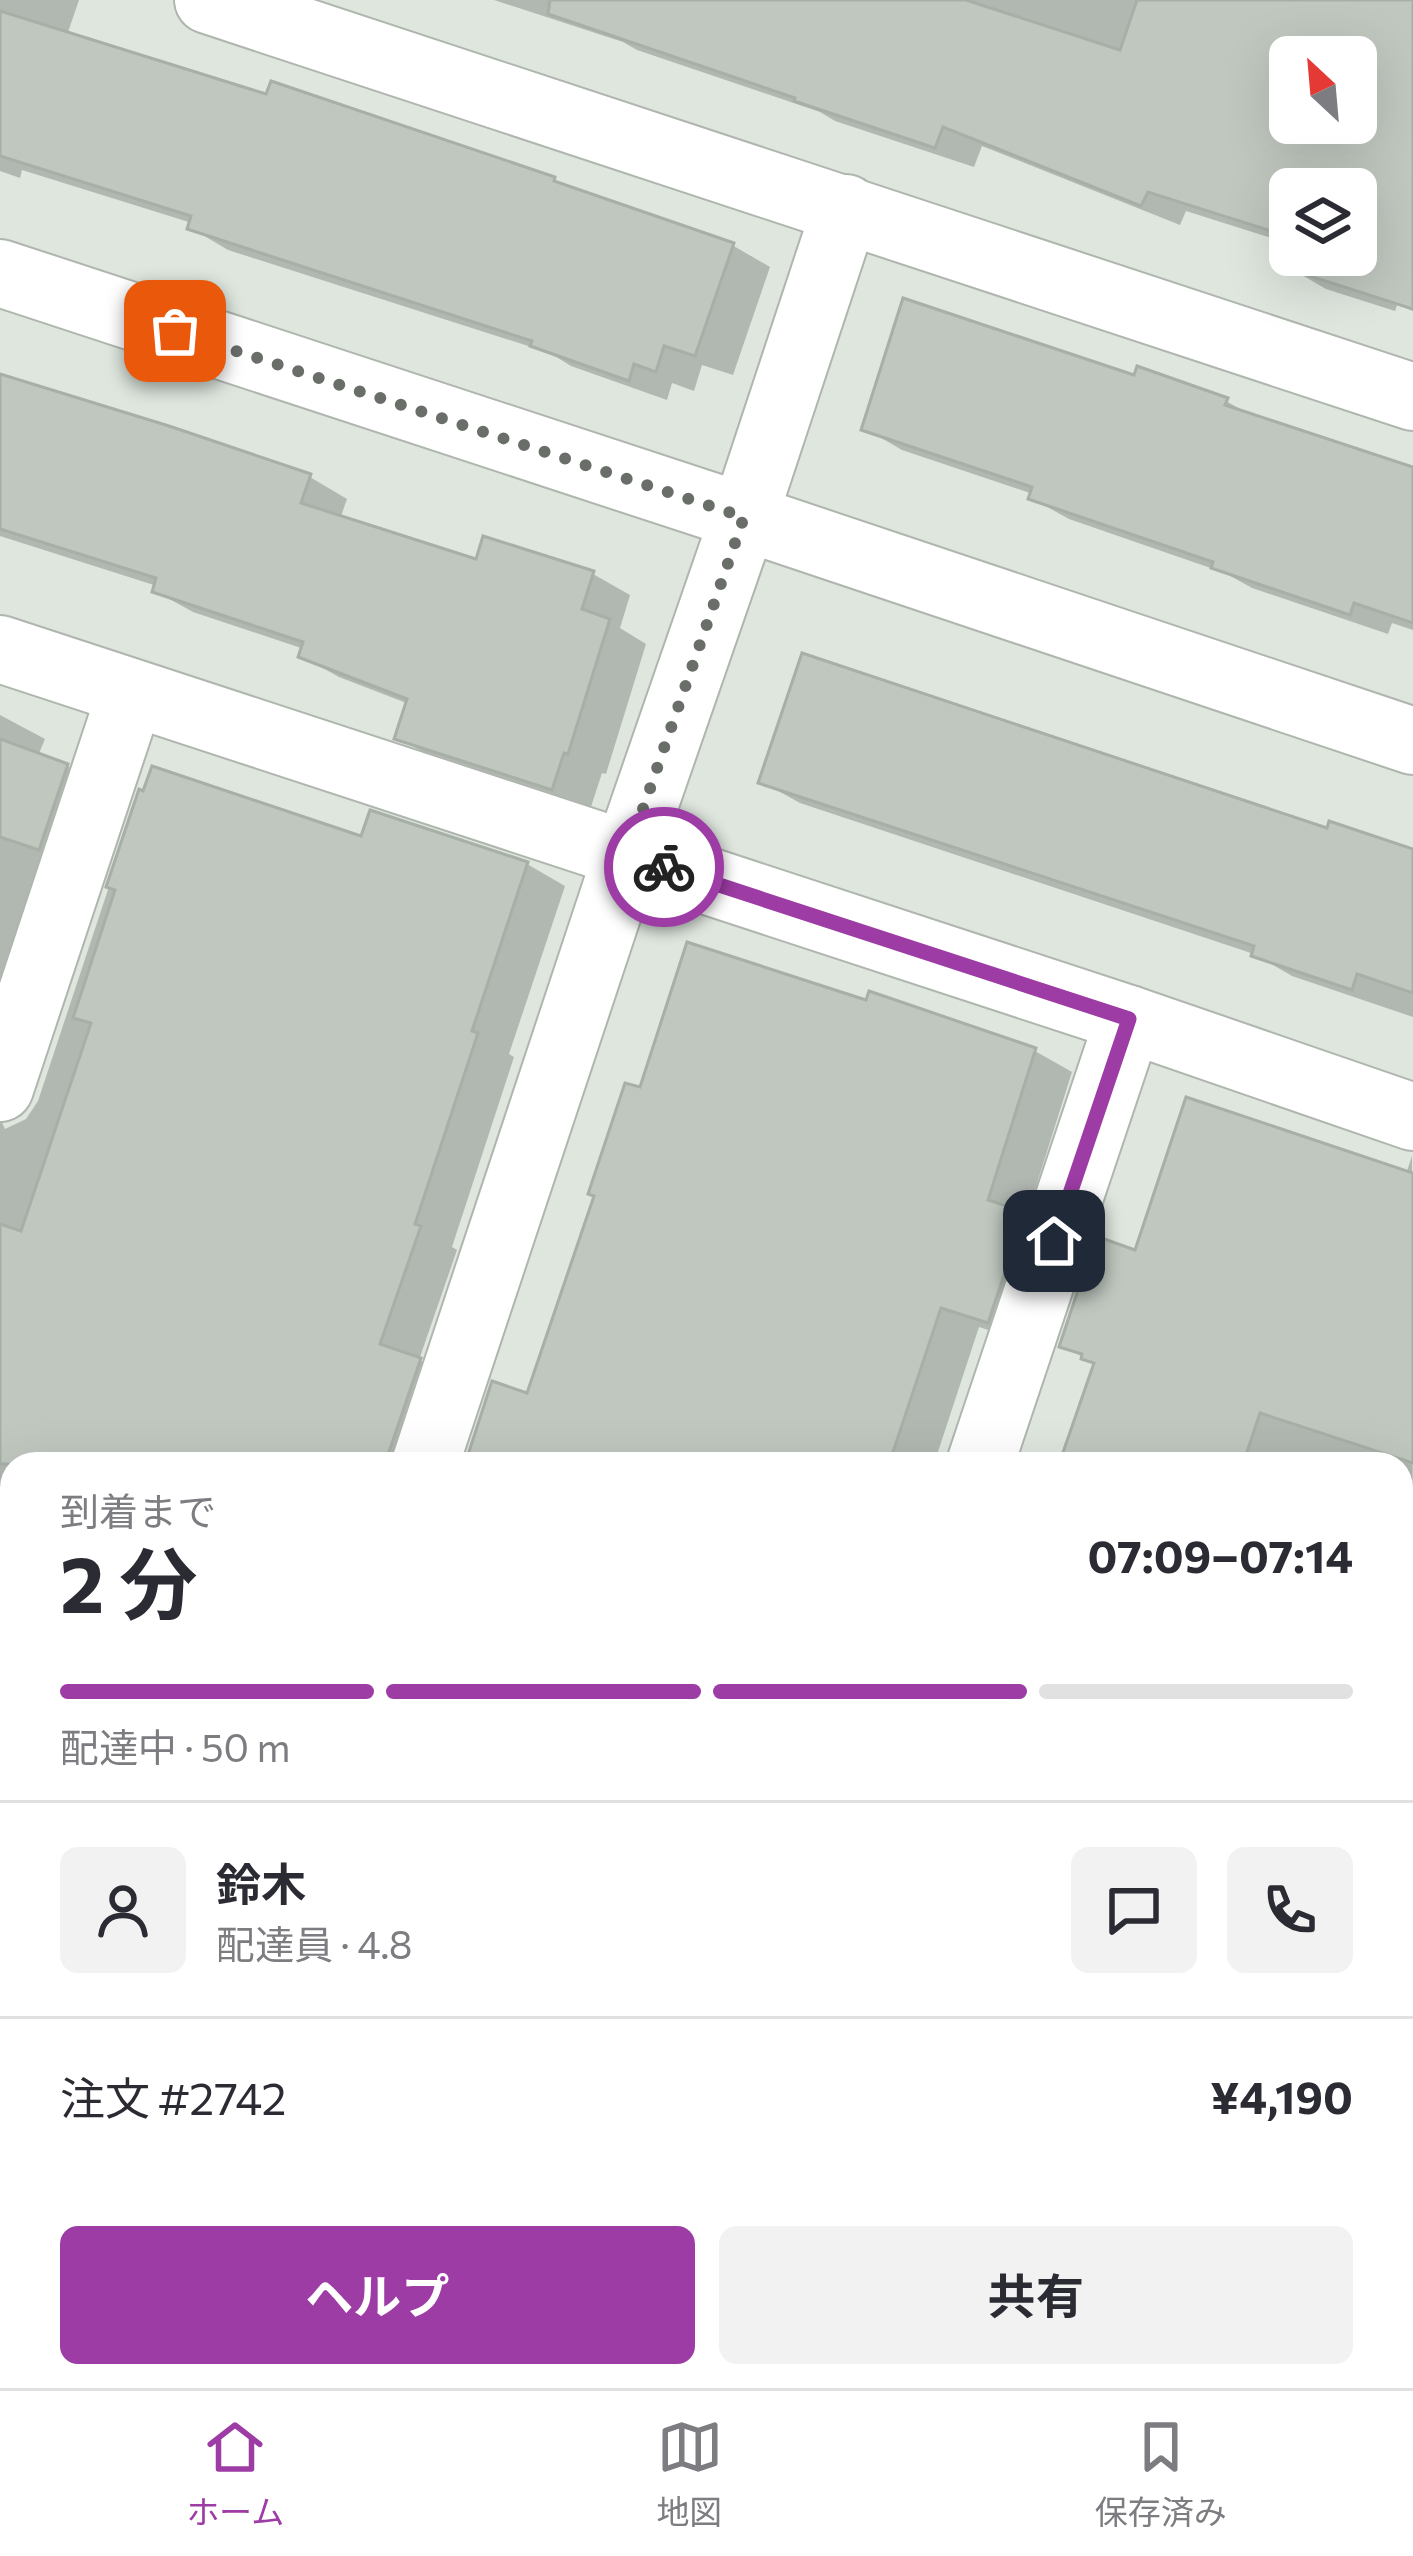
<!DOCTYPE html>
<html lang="ja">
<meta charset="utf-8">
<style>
body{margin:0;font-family:Commissioner,"Noto Sans JP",sans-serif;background:#f2f2f3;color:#2b2b33;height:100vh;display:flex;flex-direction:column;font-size:45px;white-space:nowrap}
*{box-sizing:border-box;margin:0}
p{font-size:39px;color:#7c7c81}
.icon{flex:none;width:66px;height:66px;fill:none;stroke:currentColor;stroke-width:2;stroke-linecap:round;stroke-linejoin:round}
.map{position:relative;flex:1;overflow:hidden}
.details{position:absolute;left:0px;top:1452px;width:1413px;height:936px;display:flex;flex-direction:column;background:#fff;border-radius:36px 36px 0 0;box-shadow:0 12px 48px #0002}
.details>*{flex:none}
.needle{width:78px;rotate:334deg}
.buttons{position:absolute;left:1269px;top:36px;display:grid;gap:24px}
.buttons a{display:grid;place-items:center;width:108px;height:108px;border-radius:18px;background:#fff;box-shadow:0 12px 48px #0002;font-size:60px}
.pin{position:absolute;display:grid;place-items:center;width:102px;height:102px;color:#fff;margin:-51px;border-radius:24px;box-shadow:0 6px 18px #0006}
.courier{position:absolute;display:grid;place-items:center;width:120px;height:120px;margin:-60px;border:9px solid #9d3ca4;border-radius:50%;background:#fff;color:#222;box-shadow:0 3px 15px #0007}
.head em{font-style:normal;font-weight:700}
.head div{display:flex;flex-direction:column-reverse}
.head{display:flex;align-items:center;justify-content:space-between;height:204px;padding:0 60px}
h1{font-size:78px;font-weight:700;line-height:90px}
.bar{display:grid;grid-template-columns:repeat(4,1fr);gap:18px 12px;align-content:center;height:144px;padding:0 60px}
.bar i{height:15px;border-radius:9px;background:#e1e1e2}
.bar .selected{background:#9d3ca4}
.bar p{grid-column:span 4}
.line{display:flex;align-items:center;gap:30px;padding:0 60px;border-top:3px solid #e1e1e2}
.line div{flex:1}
.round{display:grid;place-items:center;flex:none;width:126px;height:126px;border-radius:18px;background:#f2f2f3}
.primary-button{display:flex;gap:24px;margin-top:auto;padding:24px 60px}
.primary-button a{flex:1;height:138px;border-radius:18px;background:#9d3ca4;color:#fff;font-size:48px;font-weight:700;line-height:138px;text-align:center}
.primary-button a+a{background:#f2f2f3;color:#2b2b33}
.menu{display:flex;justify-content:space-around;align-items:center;height:168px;border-top:3px solid #e1e1e2;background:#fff;font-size:33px;color:#7c7c81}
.menu a{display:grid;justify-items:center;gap:6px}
.menu .selected{color:#9d3ca4}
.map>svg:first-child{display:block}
.shadow{fill:#0003;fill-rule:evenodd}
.building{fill:#bfc7bf;stroke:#a7afa7;stroke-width:3;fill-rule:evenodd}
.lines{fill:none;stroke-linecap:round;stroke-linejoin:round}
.minor-casing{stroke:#aeb6ae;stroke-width:70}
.minor{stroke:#fff;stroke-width:66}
.done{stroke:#696e69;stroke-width:12;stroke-dasharray:0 21.6}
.route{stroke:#9d3ca4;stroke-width:15}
</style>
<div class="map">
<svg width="1413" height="2388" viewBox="0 0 1413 2388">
<rect width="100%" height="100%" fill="#dee6de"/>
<!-- shadow -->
<g class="shadow">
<polygon points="0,0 79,0 67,35 554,180 572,190 732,245 770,267 733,375 702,365 694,391 672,383 667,400 571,366 550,353 228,250 191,228 192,223 22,170 20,178 0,171"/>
<path d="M494,0h919v311l-16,-6 -2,6 -69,-22 -38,-22 4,-12h64v-66h-66v55l-104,-33 -6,14 -198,-79 -8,21 -139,-46 -15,-9 -183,-62 -14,-8zM1290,57h66v66h-66z"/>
<polygon points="1135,379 1226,401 1259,420 1413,474 1413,630 1392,623 1388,634 1252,588 1225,573 1069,519 1031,498 1033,494 902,450 864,428"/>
<polygon points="0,383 310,477 347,499 340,519 478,563 593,574 630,595 620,628 646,644 606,774 602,773 590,810 435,759 397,737 409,704 339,677 301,656 304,649 193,612 155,591 157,586 0,536"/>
<polygon points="0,715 45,739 38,756 67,766 104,788 0,1118 5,1129 26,1119 38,1101 140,793 363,840 527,864 565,886 509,1054 514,1057 452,1247 457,1250 419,1360 457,1382 431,1464 12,1464 12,2376 83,2376 79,2388 0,2388"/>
<polygon points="762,782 1329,832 1413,852 1413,1017 1292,976 1254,954 800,803"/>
<polygon points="868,1004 1035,1051 1072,1072 1027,1215 1061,1237 1026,1342 979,1327 934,1464 467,1464 529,1397 642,1091"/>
<polygon points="1412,1156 1413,1715 1401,1751 1401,1464 1063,1464 1097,1365 1062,1345 1137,1254 1406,1174"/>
<polygon points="1413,2104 1413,2388 1333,2388 1337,2376 1401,2376 1401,2142"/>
<polygon points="204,2376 654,2376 650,2388 200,2388"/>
<polygon points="780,2376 1215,2376 1211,2388 776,2388"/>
</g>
<!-- building -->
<g class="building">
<path d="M550,0h416l154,50 17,-50h276v309l-128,-41 5,-17v4h66v-66h-66v48l-142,-45 -7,14 -198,-79 -8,21 -141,-47 1,-3 -247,-84zM1290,57h66v66h-66z"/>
<polygon points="0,11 266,94 271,81 555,177 554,181 734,243 695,356 664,346 656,372 634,364 629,381 530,346 532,341 187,229 191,216 0,156"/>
<polygon points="903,298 1134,375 1137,366 1228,398 1225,405 1413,467 1413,623 1354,603 1350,615 1211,568 1213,562 1028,499 1032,487 861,430"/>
<polygon points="0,374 169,426 311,474 301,503 476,559 483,536 594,571 582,609 610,619 568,754 564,753 552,790 394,739 407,699 298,657 303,642 152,592 156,578 0,529"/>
<polygon points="802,653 1327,828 1329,821 1413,849 1413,993 1357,974 1352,990 1251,956 1254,946 758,783"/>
<polygon points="0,739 68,764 39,850 0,837"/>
<polygon points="152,766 361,836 370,810 528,862 472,1031 478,1033 415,1224 421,1226 380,1344 421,1358 389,1452 389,1464 0,1464 0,1224 21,1231 91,1023 73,1018 115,890 106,887 139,789 143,791"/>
<polygon points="687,942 866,1000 869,991 1036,1048 988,1200 1025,1212 988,1323 941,1308 889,1464 465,1464 492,1381 527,1393 594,1196 588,1194 625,1083 640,1087"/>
<polygon points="1186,1097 1413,1173 1413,1463 1260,1413 1243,1464 1059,1464 1094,1363 1081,1359 1082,1354 1059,1347 1096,1236 1135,1250"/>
</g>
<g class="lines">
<defs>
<g id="minor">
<polyline points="208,0 1413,397"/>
<polyline points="0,273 744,517 1413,741"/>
<polyline points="0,649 1129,1019 1413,1117"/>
<polyline points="0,1088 131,693"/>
<polyline points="425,1464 627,855 744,517 846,208"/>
<polyline points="980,1464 1129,1019"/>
<polyline points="1401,1881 1413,1845"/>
<polyline points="119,2388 123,2376"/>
<polyline points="672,2388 676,2376"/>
<polyline points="1234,2388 1238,2376"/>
</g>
</defs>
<!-- minor casing -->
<use href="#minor" class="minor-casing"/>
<!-- minor -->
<use href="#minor" class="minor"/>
</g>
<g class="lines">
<!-- done -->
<polyline class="done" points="175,331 744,517 627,855 664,867"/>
<!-- route -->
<polyline class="route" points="664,867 1129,1019 1054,1241"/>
</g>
</svg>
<div class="buttons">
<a><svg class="needle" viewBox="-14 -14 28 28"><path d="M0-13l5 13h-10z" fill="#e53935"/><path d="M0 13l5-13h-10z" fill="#7c7c81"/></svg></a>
<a><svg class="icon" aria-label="layers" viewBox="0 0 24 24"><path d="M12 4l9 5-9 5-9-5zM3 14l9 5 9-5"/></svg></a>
</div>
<div class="pin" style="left:175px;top:331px;background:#ea580c"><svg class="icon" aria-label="bag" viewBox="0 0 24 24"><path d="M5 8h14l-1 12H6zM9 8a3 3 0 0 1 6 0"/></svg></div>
<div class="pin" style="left:1054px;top:1241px;background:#1f2937"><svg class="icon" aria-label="home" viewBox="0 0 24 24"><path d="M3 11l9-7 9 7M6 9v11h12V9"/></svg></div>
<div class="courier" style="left:664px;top:867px"><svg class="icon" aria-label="bike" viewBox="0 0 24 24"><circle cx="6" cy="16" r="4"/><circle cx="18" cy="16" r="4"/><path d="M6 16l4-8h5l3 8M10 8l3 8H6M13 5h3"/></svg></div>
<section class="details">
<div class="head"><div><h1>2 分</h1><p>到着まで</p></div><em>07:09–07:14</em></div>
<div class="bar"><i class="selected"></i><i class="selected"></i><i class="selected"></i><i></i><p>配達中 · 50 m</p></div>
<div class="line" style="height:216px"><a class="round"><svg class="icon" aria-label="person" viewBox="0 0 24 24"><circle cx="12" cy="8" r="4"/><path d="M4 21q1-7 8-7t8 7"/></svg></a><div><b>鈴木</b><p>配達員 · 4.8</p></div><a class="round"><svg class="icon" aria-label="chat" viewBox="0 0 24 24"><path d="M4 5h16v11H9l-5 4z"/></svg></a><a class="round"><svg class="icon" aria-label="phone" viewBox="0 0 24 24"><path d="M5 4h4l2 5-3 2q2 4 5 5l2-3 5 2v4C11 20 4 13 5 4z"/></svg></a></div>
<div class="line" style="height:156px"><div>注文 #2742</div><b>¥4,190</b></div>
<div class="primary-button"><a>ヘルプ</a><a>共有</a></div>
</section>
</div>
<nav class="menu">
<a class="selected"><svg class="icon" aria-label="home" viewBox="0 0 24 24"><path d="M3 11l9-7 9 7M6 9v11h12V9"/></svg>ホーム</a>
<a><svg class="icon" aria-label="map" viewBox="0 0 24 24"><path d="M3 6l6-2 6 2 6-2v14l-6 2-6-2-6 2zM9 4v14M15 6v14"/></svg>地図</a>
<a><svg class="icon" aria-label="saved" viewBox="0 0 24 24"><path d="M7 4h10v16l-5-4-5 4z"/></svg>保存済み</a>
</nav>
